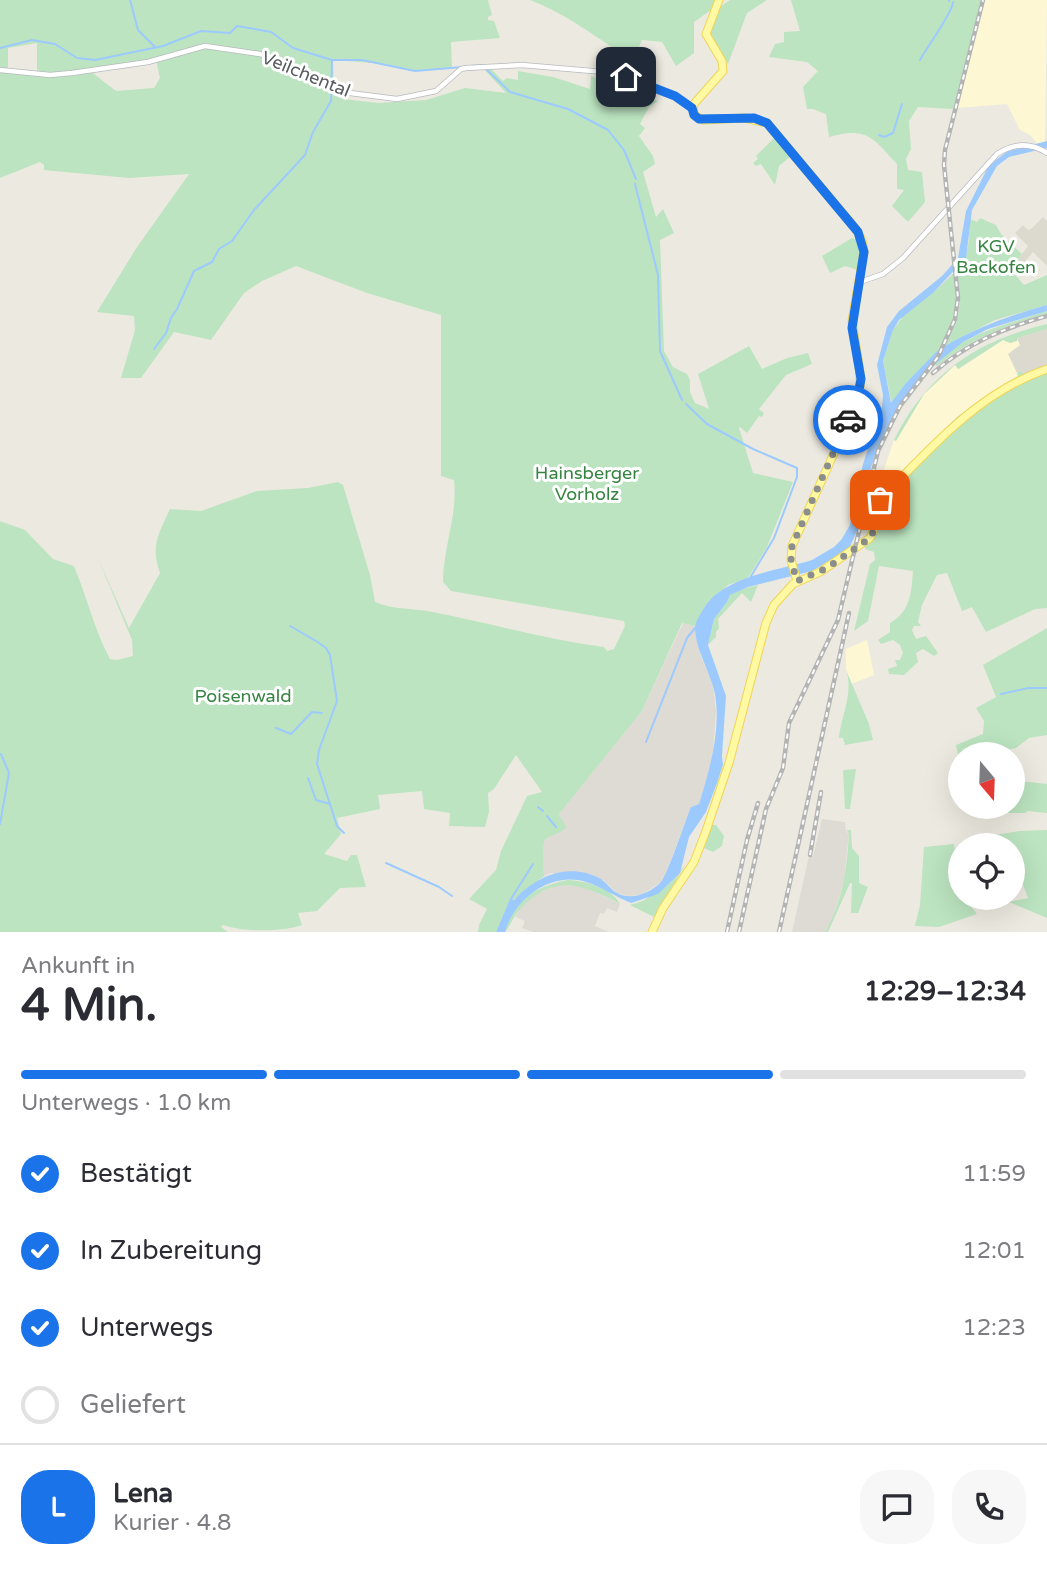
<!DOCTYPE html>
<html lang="de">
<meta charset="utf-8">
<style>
body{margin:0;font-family:"Varela Round",sans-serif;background:#f7f7f7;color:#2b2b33;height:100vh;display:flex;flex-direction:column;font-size:26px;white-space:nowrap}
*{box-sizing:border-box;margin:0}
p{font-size:23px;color:#7c7c81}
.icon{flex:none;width:38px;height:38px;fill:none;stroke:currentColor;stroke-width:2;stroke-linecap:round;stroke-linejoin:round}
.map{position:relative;height:932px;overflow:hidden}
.sheet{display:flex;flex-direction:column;background:#fff;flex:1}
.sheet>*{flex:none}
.needle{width:46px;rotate:161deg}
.fabs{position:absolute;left:948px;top:742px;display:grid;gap:14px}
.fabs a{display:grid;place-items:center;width:77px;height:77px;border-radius:50%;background:#fff;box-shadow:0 7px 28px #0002;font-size:35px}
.pin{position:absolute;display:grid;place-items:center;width:60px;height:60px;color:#fff;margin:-30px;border-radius:14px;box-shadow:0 4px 10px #0006}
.courier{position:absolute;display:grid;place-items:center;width:70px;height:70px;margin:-35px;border:5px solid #1a73e8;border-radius:50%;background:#fff;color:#222;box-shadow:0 2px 9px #0007}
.headline em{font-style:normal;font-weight:800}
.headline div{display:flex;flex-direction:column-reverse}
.headline{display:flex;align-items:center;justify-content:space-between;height:119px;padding:0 21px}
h1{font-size:46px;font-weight:800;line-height:52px}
.bar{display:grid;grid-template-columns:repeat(4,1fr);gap:10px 7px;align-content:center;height:84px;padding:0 21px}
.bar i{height:9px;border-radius:5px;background:#e1e1e2}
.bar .selected{background:#1a73e8}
.bar p{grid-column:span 4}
.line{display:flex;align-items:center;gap:18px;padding:0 21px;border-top:2px solid #e1e1e2}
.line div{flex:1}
.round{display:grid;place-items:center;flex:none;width:74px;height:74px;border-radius:28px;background:#f7f7f7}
ol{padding:0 21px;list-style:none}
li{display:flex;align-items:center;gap:21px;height:77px}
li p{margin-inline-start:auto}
li .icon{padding:7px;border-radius:50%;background:#1a73e8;color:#fff;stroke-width:4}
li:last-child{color:#7c7c81}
li i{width:38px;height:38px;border:4px solid #e1e1e2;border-radius:50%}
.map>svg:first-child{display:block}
.commercial{fill:#fdf8d3}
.industrial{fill:#dddbd4}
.education{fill:#dcdace}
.green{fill:#bce4c0;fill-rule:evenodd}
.water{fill:#9dcafe}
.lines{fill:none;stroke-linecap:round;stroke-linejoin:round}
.stream{stroke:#9dcafe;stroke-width:2}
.minor-casing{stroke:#b8b9bf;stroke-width:6}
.major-casing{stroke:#f0d455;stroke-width:9}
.minor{stroke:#fff;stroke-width:4.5}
.major{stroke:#fef9a2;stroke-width:7}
.rail-casing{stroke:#b3b4b4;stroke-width:4.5}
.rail{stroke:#fff;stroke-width:2;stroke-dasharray:5;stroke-linecap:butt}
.done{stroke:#8c8d8d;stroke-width:7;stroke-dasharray:0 12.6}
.route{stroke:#1a73e8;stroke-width:9}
.labels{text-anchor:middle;stroke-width:6;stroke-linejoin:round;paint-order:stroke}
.street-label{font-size:18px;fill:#595b61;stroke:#fff}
.park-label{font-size:18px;fill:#358441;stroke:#fff}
</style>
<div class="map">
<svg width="1047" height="932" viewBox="0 0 1047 932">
<rect width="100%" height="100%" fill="#eceae0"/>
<!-- commercial -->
<g class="commercial">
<polygon points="985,0 1047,0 1045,142 1038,144 1030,135 1020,130 1007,104 957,108"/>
<polygon points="1017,338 1020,345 1019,376 957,417 882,491 877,490 894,440 896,440 924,394 955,365 959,369 1003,340"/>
<polygon points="867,640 874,675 851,684 846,670 846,649"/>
</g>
<!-- industrial -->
<g class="industrial">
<polygon points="683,623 695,626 701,657 711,679 714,692 716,711 713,752 710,771 699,804 691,807 663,881 641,895 628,896 617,893 603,880 551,873 544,876 542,844 563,822 559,814 642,711"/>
<polygon points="822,819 845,822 846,832 849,833 844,881 832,921 825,932 792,932 809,856 813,856"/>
<polygon points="557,885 585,887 620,904 617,912 607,908 604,914 600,913 595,926 609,932 533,932 522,928 525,921 515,917 520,908 535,895"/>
</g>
<!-- education -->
<g class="education">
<polygon points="1043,217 1047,221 1047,266 1033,252 1018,270 1013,266 1028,246 1015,233 1023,225 1028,230 1031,229"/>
<polygon points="1047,329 1047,366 1022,374 1021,371 1017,373 1008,354 1020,345 1017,338"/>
</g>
<!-- green -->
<g class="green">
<path d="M0,0h488l4,15 -4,2v3l6,1 6,17 -49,4 1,26 -37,3 -29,-7 -53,-4 1,29 9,10 35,4 48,-3 39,-12 41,5 -22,-24h7l12,12 4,-3 11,2v-9l35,6 37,12 1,-13 67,25 -9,6 -9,17 5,4 -6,8 14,20 2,8 -12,8 13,45 7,-8 11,24 -14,7 4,111 9,16 14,7 3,6v12l5,11 14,6 -11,-35 51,-28 13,23 25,-11 21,-5 4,11 -26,11 -27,34 5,4 -2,4 -3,-1 -12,17 -7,-6 -1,1 14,45 40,9 -26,65 -19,31 -20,7 -24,22 -9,19 -13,-3 -40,88 -83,103 7,13c-6,8 -14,6 -21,13 -4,4 -1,29 -1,36l-36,28 -12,28h-18l1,-7 8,-16 -18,-10 27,-29 5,-19 26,-55 15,-4 -26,-37 -22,34 -6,4 1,19 -4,15 -36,-1 1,-13 -26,-4 -2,-18 -44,4 2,14 -43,9 4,16 -17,20 23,7 4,-6h6l9,32 -26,1 -23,23 -19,2 4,12c-19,7 -61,7 -79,0l-2,2 7,5h-228v-411l25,9 28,29 21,7c13,31 20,63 36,93l7,1 16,-4 -1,-16 -35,-84 32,72 31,-55c-10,-27 -1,-40 10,-64l31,2 56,-20 51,-3 30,-6 5,3 27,90 5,27c19,8 39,6 58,10 57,11 114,28 171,35l3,4 7,-2 11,-23 -1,-5 -173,-30 -8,-9c0,-34 15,-68 11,-102l-13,-4v-161l-74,-22 -71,-27 -34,15 -18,12 -33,47 -37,-8 -33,46h-20l14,-48 -1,-14 -37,-4 40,-65 52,-73 -60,4 -85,-8v-5l-4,-3 -40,16zM37,43v31l-29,-3v-23zM156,60l4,18 -6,10 -38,3 -26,-20z"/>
<path d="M530,0h185l-4,10 -17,12v31l-18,13 -14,-24 -20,-2 -9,21c-33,-21 -66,-47 -103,-61z"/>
<polygon points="730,0 767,0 747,13 728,64 710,32 721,6"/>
<path d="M791,0h191l-29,109 -35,-2 -9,14 2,28 -5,10 2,11 14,2 3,30 -17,20 -16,-16 12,-16 -7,-1v-25c-24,-26 -30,-38 -68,-27l-3,-23 -13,-5h-6l-4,-22 15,-16 -11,-9 -38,-5 6,-13 9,-2v-10l16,-1z"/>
<polygon points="774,138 778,138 792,155 779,166 775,185 761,164 756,166 753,163 758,159 756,156"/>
<path d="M980,218l16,7 5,9 21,20 -12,15 14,16 23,-10v30l-52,15 -50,26 13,-32 2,-11 -3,-33c13,-14 12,-33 13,-51l7,3z"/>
<polygon points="852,238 859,240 861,249 858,270 845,266 830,273 822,256"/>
<polygon points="955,272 957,307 941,349 906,383 892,405 883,361 893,330 906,312 934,292"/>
<path d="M1047,311v3c-41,11 -77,25 -110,52l-2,-1c30,-33 72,-40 112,-54z"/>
<path d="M1047,324v5l-30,9v3l-7,2 -7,-3 -45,29 -3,-4 -31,29 -28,47 -2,-1c33,-66 82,-99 153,-116z"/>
<path d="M1047,366v242l-12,1 -49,23 -14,-25 -10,4 -15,-38 -10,2 -15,30 -4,17 3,4h-7l-2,4 4,9 10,-3 12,17 -4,3 -11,-7 -7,4 2,9 -14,13 -15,-1 -1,-5 9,-3 -2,-6h5l3,-7 -3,-8 -7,-5 -12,4 -3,-4 12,-8v-9c21,-12 21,-30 23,-52l-34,-5 -11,55 -14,10 16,-67 5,-4 -1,-8 -9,-3 12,-59 5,1 75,-74 61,-41 -1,-3 4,-2 2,3z"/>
<polygon points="758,585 751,602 742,593 718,619 719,628 716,632 716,637 708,645 714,619 727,602 730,595 735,591"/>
<polygon points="1047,628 1047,735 1029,738 1016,748 1007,750 1007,754 961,754 961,769 956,745 983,734 984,721 976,708 996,697 983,665"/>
<path d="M846,670l23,54 4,16 -28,5 -2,-7h-4c2,-22 15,-45 7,-68z"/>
<polygon points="1013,764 1019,764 1020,781 1047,784 1047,813 1027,811 1026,813 964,813 964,807 1013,807"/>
<polygon points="856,769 850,809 845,809 843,770"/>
<polygon points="712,825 716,825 724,836 722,846 713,852 704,848"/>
<path d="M846,830h5l1,18 7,8v27l9,4 -10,26h-7l1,-30h-2l-22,49h-3c18,-30 22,-65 24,-99z"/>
<polygon points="1047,830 1047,918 1009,902 1028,898 1013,859 1013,845 999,845 989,836 1019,831"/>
<polygon points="954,844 961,898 964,898 977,914 939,927 915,926 920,905 924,847"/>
<polygon points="685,865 654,917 630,905 643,901 670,883"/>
<path d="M568,880c17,1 43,7 52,24 -39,-21 -67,-30 -100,5 -6,6 -10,18 -15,23 8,-33 32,-46 63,-52z"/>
</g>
<!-- water -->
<path class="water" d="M1047,141v7l-38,9 -12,9 -25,44 -6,48 -32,34 -35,28 -6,10 -10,31 8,42 15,-20 36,-37h3c33,-19 66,-31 102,-41v6l-59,18 -25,13 -41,33 -24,33 -12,22 -15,37 -11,57 -11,25 -37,22 -64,16 -18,8 -3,7 -13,17 -6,26 18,51 -4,60 1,9 -7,21 -10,26 -17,25 -9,36 -22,21 -27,9c-15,-6 -29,-16 -45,-21 -35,-11 -72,17 -81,50h-9l14,-33 4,1c23,-25 55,-38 87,-21 6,4 10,11 16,14 15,8 33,0 44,-11 6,-6 25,-63 30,-75l8,-3c11,-35 22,-74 16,-110 -5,-24 -19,-42 -20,-66 0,-5 3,-10 6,-15 18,-36 75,-42 111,-53l22,-13 7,-7 9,-15 13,-61 19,-57 1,-12 -6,-30 10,-38 12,-16 43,-35 16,-18 8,-47 23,-46 19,-14z"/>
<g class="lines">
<!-- stream -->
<g class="stream">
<polyline points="130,0 138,30 155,47"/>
<polyline points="949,0 949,1"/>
<polyline points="0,48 32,40 55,44 77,58 95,60 163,46 201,31 230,33 237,26 271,32 293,48 332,60 362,60 415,71 462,67"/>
<path d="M920,60c7,-13 33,-48 33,-58"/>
<polyline points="471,66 482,65"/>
<polyline points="486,69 510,92 568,109 608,130 624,150 636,179"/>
<polyline points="879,135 884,137 893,133 902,104"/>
<polyline points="635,184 658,275 660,351 682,400"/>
<polyline points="154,349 166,333 171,318 177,309 194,271 212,262 219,249 232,241 254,210 305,155 313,132 331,101 332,61"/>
<polyline points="686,404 707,424 753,449 797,468 797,477 774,538 750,578"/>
<polyline points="290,626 316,641 326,648 330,655 337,701 319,750 317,764 337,826 344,833"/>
<polyline points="1001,694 1028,688 1047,688"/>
<polyline points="276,728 291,734 312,712 322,713"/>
<polyline points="646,742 687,638 696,627"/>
<polyline points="308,778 316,800 330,804"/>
<polyline points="538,807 543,811"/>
<polyline points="547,816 556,827"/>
<polyline points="0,824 9,773 1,754"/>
<polyline points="386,863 439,887 452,896"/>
<polyline points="511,899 533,864"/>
</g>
<defs>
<g id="minor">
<polyline points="0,70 50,75 72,73 148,62 205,46 260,54 317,76 334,89 342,92 397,99 436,91 461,69 466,68 522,65 604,72 636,81 675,96 692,108"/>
<path d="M860,282l23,-8 20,-16 94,-104c17,-11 33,-12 50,-1"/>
</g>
<g id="major">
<polyline points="719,0 706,34 722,61 723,71 693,105 694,115 703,120 745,118 767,123 855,228 862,240 864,252 852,321 860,372 860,387 835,451 792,546 791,560 797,581"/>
<path d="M652,932l11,-24 31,-46 12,-31 23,-68 37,-140 8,-18 19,-21 27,-12 50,-34c8,-13 5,-29 14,-42 48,-50 96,-104 163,-127"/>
</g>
</defs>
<!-- minor casing -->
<use href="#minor" class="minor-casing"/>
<!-- major casing -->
<use href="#major" class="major-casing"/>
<!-- minor -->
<use href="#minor" class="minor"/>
<!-- major -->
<use href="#major" class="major"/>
<defs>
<g id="rail">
<path d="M933,373c34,-30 71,-45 114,-57"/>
<polyline points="810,855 821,792"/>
<polyline points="727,932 747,840 758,803"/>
<polyline points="739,932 766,809 783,768 789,723 838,620 878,451 900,406 938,357 955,319 958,298 944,165 945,150 983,0"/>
<polyline points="779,932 849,613"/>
</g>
</defs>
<!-- rail casing -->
<use href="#rail" class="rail-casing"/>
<!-- rail -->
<use href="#rail" class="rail"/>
</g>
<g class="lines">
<!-- done -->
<polyline class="done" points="848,420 792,546 791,560 797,581 827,568 870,538 874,530 880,500"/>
<!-- route -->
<polyline class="route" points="626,77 675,96 692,108 694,115 699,119 754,118 767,123 858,232 864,252 852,328 861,379 858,395 848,420"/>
</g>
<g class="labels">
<!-- street labels -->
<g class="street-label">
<text transform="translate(306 74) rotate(22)" y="6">Veilchental</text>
</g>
<!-- park labels -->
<g class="park-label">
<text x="996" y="252">KGV<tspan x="996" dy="21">Backofen</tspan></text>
<text x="587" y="479">Hainsberger<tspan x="587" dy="21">Vorholz</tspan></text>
<text x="243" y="702">Poisenwald</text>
</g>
</g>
</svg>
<div class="fabs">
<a><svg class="needle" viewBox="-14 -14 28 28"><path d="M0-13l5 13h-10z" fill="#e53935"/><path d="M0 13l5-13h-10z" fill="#7c7c81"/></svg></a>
<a><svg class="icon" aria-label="locate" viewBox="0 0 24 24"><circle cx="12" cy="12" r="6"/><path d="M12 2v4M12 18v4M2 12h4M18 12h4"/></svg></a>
</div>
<div class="pin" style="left:880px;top:500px;background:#ea580c"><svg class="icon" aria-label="bag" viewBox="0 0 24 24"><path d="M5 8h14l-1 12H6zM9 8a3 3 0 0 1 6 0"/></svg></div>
<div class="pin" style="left:626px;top:77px;background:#1f2937"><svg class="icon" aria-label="home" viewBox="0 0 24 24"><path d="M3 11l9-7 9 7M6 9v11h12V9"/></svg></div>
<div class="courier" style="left:848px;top:420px"><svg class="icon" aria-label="car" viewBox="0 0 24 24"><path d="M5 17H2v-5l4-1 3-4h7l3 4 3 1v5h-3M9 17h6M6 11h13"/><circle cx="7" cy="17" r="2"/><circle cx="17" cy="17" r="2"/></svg></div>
</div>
<section class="sheet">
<div class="headline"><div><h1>4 Min.</h1><p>Ankunft in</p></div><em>12:29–12:34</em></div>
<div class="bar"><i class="selected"></i><i class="selected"></i><i class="selected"></i><i></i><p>Unterwegs · 1.0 km</p></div>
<ol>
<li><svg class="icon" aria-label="check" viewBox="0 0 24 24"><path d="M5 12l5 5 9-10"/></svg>Bestätigt<p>11:59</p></li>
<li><svg class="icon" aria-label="check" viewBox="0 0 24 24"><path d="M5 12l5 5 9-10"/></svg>In Zubereitung<p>12:01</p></li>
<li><svg class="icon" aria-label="check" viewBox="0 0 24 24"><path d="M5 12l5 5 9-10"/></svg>Unterwegs<p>12:23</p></li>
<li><i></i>Geliefert</li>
</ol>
<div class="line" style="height:126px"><b class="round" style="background:#1a73e8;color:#fff">L</b><div><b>Lena</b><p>Kurier · 4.8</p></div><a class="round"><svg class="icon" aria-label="chat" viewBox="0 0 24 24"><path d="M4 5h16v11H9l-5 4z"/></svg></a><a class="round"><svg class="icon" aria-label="phone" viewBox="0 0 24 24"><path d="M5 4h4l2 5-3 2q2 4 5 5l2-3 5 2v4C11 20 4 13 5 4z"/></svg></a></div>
</section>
